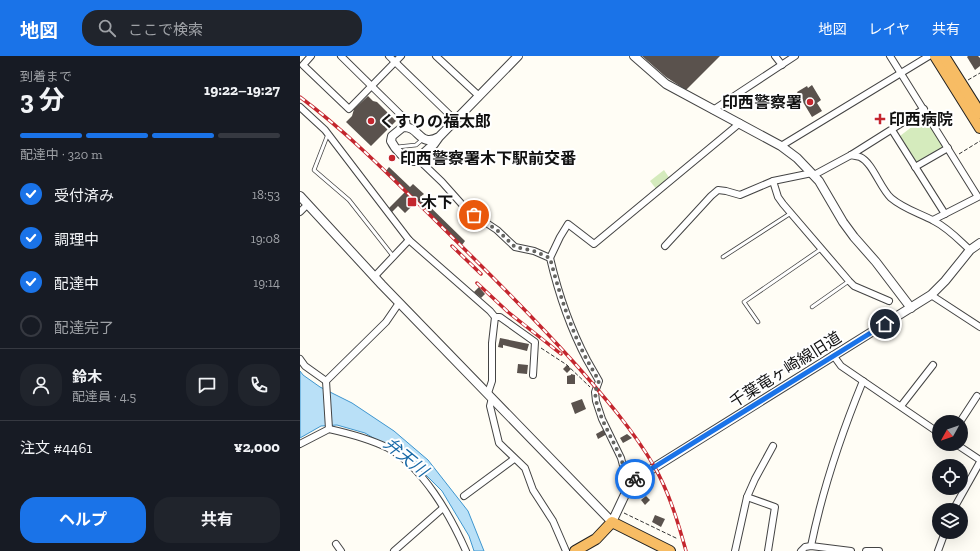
<!DOCTYPE html>
<html lang="ja">
<meta charset="utf-8">
<style>
body{margin:0;font-family:"Zilla Slab","Noto Sans JP",serif;background:#20242c;color:#f1f3f6;height:100vh;display:flex;flex-direction:column;font-size:15px;white-space:nowrap}
*{box-sizing:border-box;margin:0}
p{font-size:13px;color:#9ea1a6}
.icon{flex:none;width:22px;height:22px;fill:none;stroke:currentColor;stroke-width:2;stroke-linecap:round;stroke-linejoin:round}
.map{position:relative;flex:1;overflow:hidden}
.drawer{display:flex;flex-direction:column;background:#171b24;width:300px}
.drawer>*{flex:none}
.needle{width:26px;rotate:230deg}
.buttons{position:absolute;left:632px;top:359px;display:grid;gap:8px}
.buttons a{display:grid;place-items:center;width:36px;height:36px;border-radius:50%;background:#171b24;box-shadow:0 4px 16px #0002;font-size:20px}
.pin{position:absolute;display:grid;place-items:center;width:34px;height:34px;color:#fff;margin:-17px;border:2px solid #fff;border-radius:50%;box-shadow:0 1px 4px #0007}
.courier{position:absolute;display:grid;place-items:center;width:40px;height:40px;margin:-20px;border:3px solid #1a73e8;border-radius:50%;background:#fff;color:#222;box-shadow:0 1px 5px #0007}
.summary em{font-style:normal;font-weight:700}
.summary div{display:flex;flex-direction:column-reverse}
.summary{display:flex;align-items:center;justify-content:space-between;height:68px;padding:0 20px}
h1{font-size:26px;font-weight:700;line-height:30px}
.bar{display:grid;grid-template-columns:repeat(4,1fr);gap:6px 4px;align-content:center;height:48px;padding:0 20px}
.bar i{height:5px;border-radius:3px;background:#363941}
.bar .on{background:#1a73e8}
.bar p{grid-column:span 4}
.line{display:flex;align-items:center;gap:10px;padding:0 20px;border-top:1px solid #363941}
.line div{flex:1}
.round{display:grid;place-items:center;flex:none;width:42px;height:42px;border-radius:16px;background:#20242c}
ol{padding:0 20px;list-style:none}
li{display:flex;align-items:center;gap:12px;height:44px}
li p{margin-inline-start:auto}
li .icon{padding:4px;border-radius:50%;background:#1a73e8;color:#fff;stroke-width:4}
li:last-child{color:#9ea1a6}
li i{width:22px;height:22px;border:2px solid #363941;border-radius:50%}
.button{display:flex;gap:8px;margin-top:auto;padding:8px 20px}
.button a{flex:1;height:46px;border-radius:16px;background:#1a73e8;color:#fff;font-size:16px;font-weight:700;line-height:46px;text-align:center}
.button a+a{background:#20242c;color:#f1f3f6}
header{display:flex;align-items:center;gap:24px;box-sizing:border-box;height:56px;padding:0 20px;background:#1a73e8;color:#fff}
header strong{font-size:19px}
nav{display:flex;gap:22px;margin-inline-start:auto;font-size:14px}
.search{width:280px;height:36px;background:#20242c;display:flex;align-items:center;gap:10px;box-sizing:border-box;padding:0 14px;border-radius:16px;color:#9ea1a6;font-size:15px}
main{display:flex;flex:1;min-height:0}
.map>svg:first-child{display:block}
.green{fill:#d5ebbd}
.water{fill:#b9e0f7;stroke:#3f96cf}
.building{fill:#5a524d}
.lines{fill:none;stroke-linecap:round;stroke-linejoin:round}
.service-casing{stroke:#444;stroke-width:4.5}
.minor-casing{stroke:#444;stroke-width:8}
.tertiary-casing{stroke:#444;stroke-width:10}
.trunk-casing{stroke:#222;stroke-width:12}
.path{stroke:#333;stroke-width:1;stroke-dasharray:4 2;stroke-linecap:butt}
.service{stroke:#fff;stroke-width:3}
.minor{stroke:#fff;stroke-width:6}
.tertiary{stroke:#fff;stroke-width:8}
.trunk{stroke:#f7bc64;stroke-width:10}
.rail-casing{stroke:#c4262e;stroke-width:3.5}
.rail{stroke:#fff;stroke-width:2;stroke-dasharray:6;stroke-linecap:butt}
.done{stroke:#646461;stroke-width:4;stroke-dasharray:0 7.2}
.route{stroke:#1a73e8;stroke-width:5}
.poi-dot{fill:#c4262e;stroke:#fff;stroke-width:1.5}
.labels{text-anchor:middle;stroke-width:4;stroke-linejoin:round;paint-order:stroke}
.poi-label{font-size:16px;font-weight:bold;fill:#111;stroke:#fff;text-anchor:start}
.street-label{font-size:16px;fill:#111;stroke:#fff}
.water-label{font-size:17px;font-style:italic;fill:#1768a6;stroke:#fff}
</style>
<header>
<strong>地図</strong>
<div class="search"><svg class="icon" aria-label="search" viewBox="0 0 24 24"><circle cx="10" cy="10" r="6"/><path d="M15 15l6 6"/></svg>ここで検索</div>
<nav><a>地図</a><a>レイヤ</a><a>共有</a></nav>
</header>
<main>
<section class="drawer">
<div class="summary"><div><h1>3 分</h1><p>到着まで</p></div><em>19:22–19:27</em></div>
<div class="bar"><i class="on"></i><i class="on"></i><i class="on"></i><i></i><p>配達中 · 320 m</p></div>
<ol>
<li><svg class="icon" aria-label="check" viewBox="0 0 24 24"><path d="M5 12l5 5 9-10"/></svg>受付済み<p>18:53</p></li>
<li><svg class="icon" aria-label="check" viewBox="0 0 24 24"><path d="M5 12l5 5 9-10"/></svg>調理中<p>19:08</p></li>
<li><svg class="icon" aria-label="check" viewBox="0 0 24 24"><path d="M5 12l5 5 9-10"/></svg>配達中<p>19:14</p></li>
<li><i></i>配達完了</li>
</ol>
<div class="line" style="height:72px"><a class="round"><svg class="icon" aria-label="person" viewBox="0 0 24 24"><circle cx="12" cy="8" r="4"/><path d="M4 21q1-7 8-7t8 7"/></svg></a><div><b>鈴木</b><p>配達員 · 4.5</p></div><a class="round"><svg class="icon" aria-label="chat" viewBox="0 0 24 24"><path d="M4 5h16v11H9l-5 4z"/></svg></a><a class="round"><svg class="icon" aria-label="phone" viewBox="0 0 24 24"><path d="M5 4h4l2 5-3 2q2 4 5 5l2-3 5 2v4C11 20 4 13 5 4z"/></svg></a></div>
<div class="line" style="height:52px"><div>注文 #4461</div><b>¥2,000</b></div>
<div class="button"><a>ヘルプ</a><a>共有</a></div>
</section>
<div class="map">
<svg width="680" height="495" viewBox="0 0 680 495">
<rect width="100%" height="100%" fill="#fffdf5"/>
<!-- green -->
<g class="green">
<polygon points="626,60 645,91 617,107 600,80"/>
<polygon points="364,114 370,123 357,134 350,125"/>
</g>
<!-- water -->
<polygon class="water" points="0,315 3,319 20,331 52,347 94,375 128,404 168,455 184,495 174,495 169,480 142,435 112,405 65,377 37,369 21,370 0,382"/>
<!-- building -->
<g class="building">
<polygon points="342,0 420,0 386,34 366,21"/>
<polygon points="668,0 678,0 680,2 680,10 675,14 667,1"/>
<polygon points="512,29 521,44 517,47 522,55 512,61 497,36 507,30 508,32"/>
<polygon points="68,40 73,45 77,46 96,65 71,90 46,66 52,60 54,53"/>
<polygon points="89,111 110,131 113,128 124,138 120,141 165,185 162,189 117,145 105,157 98,150 92,156 89,152 106,135 86,115"/>
<polygon points="179,231 185,238 181,242 174,236"/>
<polygon points="200,282 229,288 227,295 203,289 203,292 198,291"/>
<polygon points="218,308 228,309 227,318 217,317"/>
<polygon points="267,309 271,313 267,317 263,313"/>
<polygon points="271,318 275,319 275,328 267,328 267,320 271,319"/>
<polygon points="282,343 286,353 275,358 271,347"/>
<polygon points="305,373 307,378 298,383 296,378"/>
<polygon points="327,378 332,382 323,387 320,382"/>
<polygon points="342,426 344,428 345,427 348,431 343,435 339,429"/>
<polygon points="346,440 350,444 345,449 341,444"/>
<polygon points="355,459 365,463 361,471 352,466"/>
</g>
<g class="lines">
<defs>
<g id="service">
<polyline points="28,78 14,114 49,144 93,200"/>
<polyline points="97,91 116,89 123,83"/>
<polyline points="423,201 491,157"/>
<polyline points="512,251 549,225"/>
<polyline points="458,266 444,246 521,193"/>
</g>
<g id="minor">
<polyline points="11,0 3,9 49,53 101,0"/>
<polyline points="41,0 103,61 106,64 107,71"/>
<polyline points="89,0 155,64"/>
<polyline points="136,0 179,40"/>
<polyline points="475,0 482,9"/>
<polyline points="590,0 678,141 633,164"/>
<polyline points="0,51 25,74 109,184 190,255 195,261 192,287 192,325 188,337"/>
<polyline points="413,54 495,0"/>
<polyline points="592,74 645,158"/>
<polyline points="481,90 629,0"/>
<path d="M551,99c2,1 6,1 9,2 13,6 20,31 31,41 13,11 28,15 43,23 14,7 24,18 36,29"/>
<path d="M118,103l24,23 25,28 30,20 18,17 19,4 16,7c8,34 20,70 37,102 4,7 8,14 12,21l-4,11 1,9 6,18 19,39 4,15 8,8"/>
<polyline points="615,111 648,92"/>
<polyline points="514,119 551,99 624,53"/>
<polyline points="473,125 478,141 483,148 549,225 554,230 589,245"/>
<polyline points="0,156 8,148"/>
<polyline points="365,190 411,140 418,134 426,135 440,139 473,125 512,117"/>
<polyline points="250,202 260,181 268,168 294,188 440,67"/>
<polyline points="74,221 109,184"/>
<polyline points="631,239 680,271"/>
<polyline points="195,261 200,261 235,286 233,319"/>
<polyline points="533,299 541,310 639,377"/>
<polyline points="0,303 5,310 26,325"/>
<polyline points="26,325 86,266 99,247"/>
<polyline points="26,325 29,373"/>
<polyline points="192,342 190,350 199,387 225,412 233,434 253,465 266,495"/>
<polyline points="601,350 633,309"/>
<polyline points="660,366 677,340"/>
<path d="M0,388l29,-15c18,4 43,11 59,19 35,19 62,67 78,103"/>
<polyline points="656,388 680,404"/>
<polyline points="164,440 214,403"/>
<polyline points="447,441 475,451 468,495"/>
<polyline points="653,454 680,406"/>
<polyline points="36,488 41,495"/>
<path d="M511,490c12,-59 29,-109 52,-165"/>
<polyline points="94,495 143,452"/>
<polyline points="435,495 447,441 455,423 473,390"/>
<polyline points="501,495 505,491 511,490 551,495"/>
<polyline points="566,495 579,495"/>
<polyline points="638,495 645,476"/>
</g>
<g id="tertiary">
<polyline points="334,0 366,28 481,90 497,102 519,125 543,166 554,181 576,206 611,252"/>
<path d="M139,81c-20,11 -19,-11 -36,-10l-11,9 -1,5c4,8 15,21 24,20l19,-17 5,-7 79,-81"/>
<polyline points="0,140 82,229 312,466 329,430 336,423 631,239 645,225 670,194 680,187"/>
</g>
<g id="trunk">
<polyline points="635,0 680,72"/>
<polyline points="644,0 680,57"/>
<polyline points="275,495 296,483 312,466 370,495"/>
</g>
</defs>
<!-- service casing -->
<use href="#service" class="service-casing"/>
<!-- minor casing -->
<use href="#minor" class="minor-casing"/>
<!-- tertiary casing -->
<use href="#tertiary" class="tertiary-casing"/>
<!-- trunk casing -->
<use href="#trunk" class="trunk-casing"/>
<!-- path -->
<g class="path">
<polyline points="668,24 680,17"/>
<polyline points="659,98 680,85"/>
<polyline points="119,143 130,154"/>
<polyline points="241,292 267,309 290,331"/>
<polyline points="324,457 378,483"/>
</g>
<!-- service -->
<use href="#service" class="service"/>
<!-- minor -->
<use href="#minor" class="minor"/>
<!-- tertiary -->
<use href="#tertiary" class="tertiary"/>
<!-- trunk -->
<use href="#trunk" class="trunk"/>
<defs>
<g id="rail">
<path d="M0,41c52,39 97,86 143,131 46,45 92,91 135,139 28,32 55,63 76,99 15,26 24,56 32,85"/>
<polyline points="152,190 181,218"/>
<polyline points="177,227 208,256 261,298"/>
</g>
</defs>
<!-- rail casing -->
<use href="#rail" class="rail-casing"/>
<!-- rail -->
<use href="#rail" class="rail"/>
</g>
<g class="lines">
<!-- done -->
<path class="done" d="M174,159l23,15 18,17 19,4 16,7c9,34 20,70 37,102 4,7 8,14 12,21l-4,11 1,9 6,18 19,39 4,14 8,9 2,-2"/>
<!-- route -->
<polyline class="route" points="335,423 585,268"/>
</g>
<!-- markers -->
<g class="poi-dot">
<circle cx="510" cy="46" r="4"/>
<path d="M578 57h4v4h4v4h-4v4h-4v-4h-4v-4h4z"/>
<circle cx="71" cy="65" r="4"/>
<circle cx="92" cy="102" r="4"/>
<rect x="107" y="141" width="10" height="10" rx="2"/>
</g>
<g class="labels">
<!-- poi labels -->
<g class="poi-label">
<text x="502" y="52" text-anchor="end">印西警察署</text>
<text x="589" y="69">印西病院</text>
<text x="79" y="71">くすりの福太郎</text>
<text x="100" y="108">印西警察署木下駅前交番</text>
<text x="121" y="152">木下</text>
</g>
<!-- street labels -->
<g class="street-label">
<text transform="translate(485 313) rotate(-32)" y="6">千葉竜ヶ崎線旧道</text>
</g>
<!-- water labels -->
<g class="water-label">
<text transform="translate(106 401) rotate(39)" y="6">弁天川</text>
</g>
</g>
</svg>
<div class="buttons">
<a><svg class="needle" viewBox="-14 -14 28 28"><path d="M0-13l5 13h-10z" fill="#e53935"/><path d="M0 13l5-13h-10z" fill="#9ea1a6"/></svg></a>
<a><svg class="icon" aria-label="locate" viewBox="0 0 24 24"><circle cx="12" cy="12" r="6"/><path d="M12 2v4M12 18v4M2 12h4M18 12h4"/></svg></a>
<a><svg class="icon" aria-label="layers" viewBox="0 0 24 24"><path d="M12 4l9 5-9 5-9-5zM3 14l9 5 9-5"/></svg></a>
</div>
<div class="pin" style="left:174px;top:159px;background:#ea580c"><svg class="icon" aria-label="bag" viewBox="0 0 24 24"><path d="M5 8h14l-1 12H6zM9 8a3 3 0 0 1 6 0"/></svg></div>
<div class="pin" style="left:585px;top:268px;background:#1f2937"><svg class="icon" aria-label="home" viewBox="0 0 24 24"><path d="M3 11l9-7 9 7M6 9v11h12V9"/></svg></div>
<div class="courier" style="left:335px;top:423px"><svg class="icon" aria-label="bike" viewBox="0 0 24 24"><circle cx="6" cy="16" r="4"/><circle cx="18" cy="16" r="4"/><path d="M6 16l4-8h5l3 8M10 8l3 8H6M13 5h3"/></svg></div>
</div>
</main>
